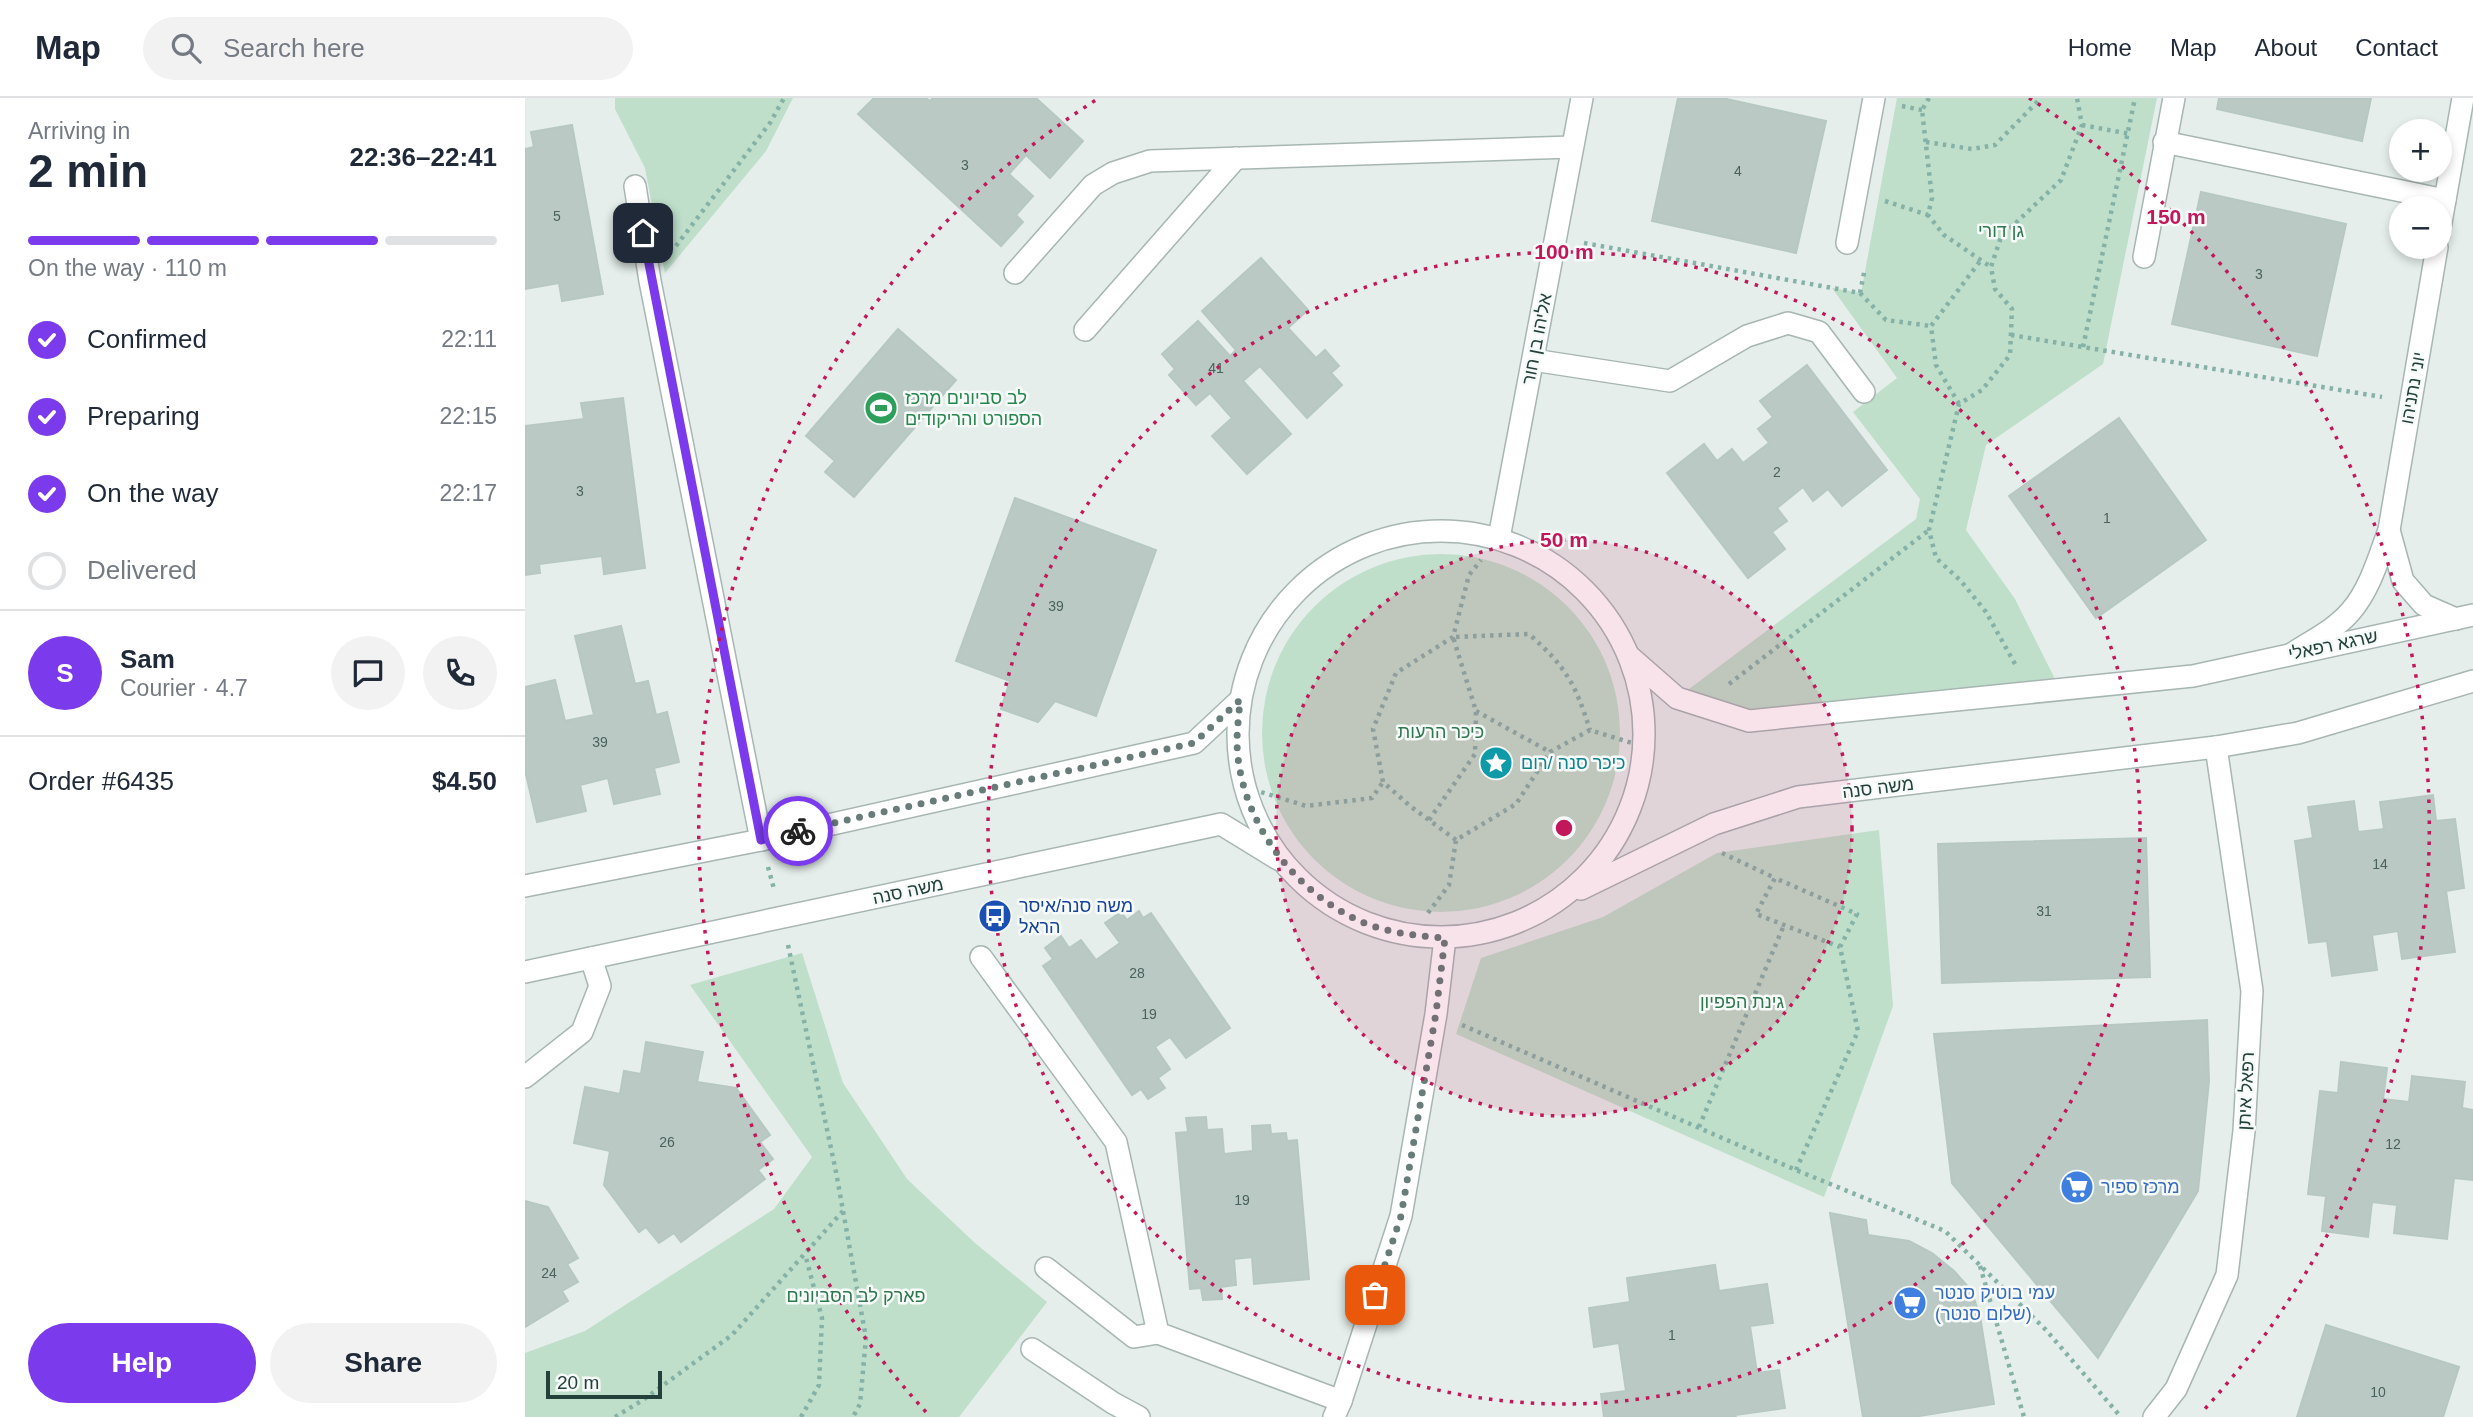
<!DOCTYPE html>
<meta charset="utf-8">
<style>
body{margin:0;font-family:Helvetica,"Noto Sans Hebrew",sans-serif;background:#f2f2f3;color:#1f2937;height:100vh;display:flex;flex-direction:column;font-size:26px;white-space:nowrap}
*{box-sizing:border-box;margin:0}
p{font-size:23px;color:#747a83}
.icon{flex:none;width:38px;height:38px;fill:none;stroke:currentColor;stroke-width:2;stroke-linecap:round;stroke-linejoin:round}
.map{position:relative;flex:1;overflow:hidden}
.details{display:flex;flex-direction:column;background:#fff;width:525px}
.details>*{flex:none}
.tools{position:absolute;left:1864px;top:21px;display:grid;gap:14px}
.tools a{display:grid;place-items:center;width:63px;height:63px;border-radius:50%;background:#fff;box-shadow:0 4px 10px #0003;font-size:35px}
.scale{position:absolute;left:21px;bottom:18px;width:116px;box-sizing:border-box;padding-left:7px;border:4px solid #24403b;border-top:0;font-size:19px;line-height:24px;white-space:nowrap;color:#24403b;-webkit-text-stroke:5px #f6faf8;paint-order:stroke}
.pin{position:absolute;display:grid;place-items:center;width:60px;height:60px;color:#fff;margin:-30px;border-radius:14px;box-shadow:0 4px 10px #0006}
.courier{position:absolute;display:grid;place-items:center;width:70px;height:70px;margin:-35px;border:5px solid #7c3aed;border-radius:50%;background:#fff;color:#222;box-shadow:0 2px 9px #0007}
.summary em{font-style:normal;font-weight:800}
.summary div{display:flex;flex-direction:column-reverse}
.summary{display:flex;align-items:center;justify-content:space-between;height:119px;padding:0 28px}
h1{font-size:46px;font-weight:800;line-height:52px}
.bar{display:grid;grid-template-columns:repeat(4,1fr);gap:10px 7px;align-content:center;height:84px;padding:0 28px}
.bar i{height:9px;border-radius:5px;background:#e0e1e3}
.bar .selected{background:#7c3aed}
.bar p{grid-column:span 4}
.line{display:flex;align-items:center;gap:18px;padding:0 28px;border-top:2px solid #e0e1e3}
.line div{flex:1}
.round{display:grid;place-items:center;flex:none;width:74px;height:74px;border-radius:37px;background:#f2f2f3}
ol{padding:0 28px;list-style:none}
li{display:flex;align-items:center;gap:21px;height:77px}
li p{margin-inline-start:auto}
li .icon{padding:7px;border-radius:50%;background:#7c3aed;color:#fff;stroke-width:4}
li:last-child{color:#747a83}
li i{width:38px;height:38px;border:4px solid #e0e1e3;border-radius:50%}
.button{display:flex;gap:14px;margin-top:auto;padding:14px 28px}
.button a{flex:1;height:80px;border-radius:42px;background:#7c3aed;color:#fff;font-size:28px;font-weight:800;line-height:80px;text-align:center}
.button a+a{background:#f2f2f3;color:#1f2937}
header{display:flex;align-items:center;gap:42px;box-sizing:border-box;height:98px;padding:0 35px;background:#fff;border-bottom:2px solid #e0e1e3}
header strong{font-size:33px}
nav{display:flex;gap:38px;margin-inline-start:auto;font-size:24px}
.search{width:490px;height:63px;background:#f2f2f3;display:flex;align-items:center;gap:18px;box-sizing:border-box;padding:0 24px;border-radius:38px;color:#747a83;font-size:26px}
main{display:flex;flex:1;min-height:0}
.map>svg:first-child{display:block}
.green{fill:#bfdfca}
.building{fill:#bac9c4;stroke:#b7c8c2;stroke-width:2}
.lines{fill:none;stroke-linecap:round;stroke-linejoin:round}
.service-casing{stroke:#a7b6b3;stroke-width:24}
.minor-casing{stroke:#a7b6b3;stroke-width:24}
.tertiary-casing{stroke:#a7b6b3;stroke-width:24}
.path{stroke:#86b1a7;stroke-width:4.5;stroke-dasharray:3.5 5;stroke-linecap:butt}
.service{stroke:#fff;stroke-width:21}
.minor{stroke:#fff;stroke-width:21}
.tertiary{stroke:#fff;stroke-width:21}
.done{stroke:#687d79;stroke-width:7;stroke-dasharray:0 12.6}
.route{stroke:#7c3aed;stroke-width:9}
.ring{fill:none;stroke:#c2185b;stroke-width:3.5;stroke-dasharray:3.5 7}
.labels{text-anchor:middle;stroke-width:5;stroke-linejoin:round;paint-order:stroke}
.number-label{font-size:14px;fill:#4a625d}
.park-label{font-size:18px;fill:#2e774f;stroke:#f6faf8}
.street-label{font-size:18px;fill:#24403b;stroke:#f6faf8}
.leisure-label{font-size:18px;fill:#27864d;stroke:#f6faf8;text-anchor:start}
.culture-label{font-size:18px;fill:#0d838f;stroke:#f6faf8;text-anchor:start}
.transit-label{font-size:18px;fill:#164399;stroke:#f6faf8;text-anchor:start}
.shop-label{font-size:18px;fill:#366cbe;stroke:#f6faf8;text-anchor:start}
.centre{fill:#c2185b;stroke:#f6faf8;stroke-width:3.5}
.ring-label{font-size:21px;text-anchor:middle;font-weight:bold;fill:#c2185b;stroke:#f6faf8;stroke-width:5;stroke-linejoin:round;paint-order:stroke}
</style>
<header>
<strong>Map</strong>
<div class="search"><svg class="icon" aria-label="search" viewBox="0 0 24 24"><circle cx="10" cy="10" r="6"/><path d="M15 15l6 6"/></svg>Search here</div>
<nav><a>Home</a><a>Map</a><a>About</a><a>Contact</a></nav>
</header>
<main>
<section class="details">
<div class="summary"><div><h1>2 min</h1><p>Arriving in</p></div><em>22:36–22:41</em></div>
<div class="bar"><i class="selected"></i><i class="selected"></i><i class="selected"></i><i></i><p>On the way · 110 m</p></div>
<ol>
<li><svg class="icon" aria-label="check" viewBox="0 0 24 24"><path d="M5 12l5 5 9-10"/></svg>Confirmed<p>22:11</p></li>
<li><svg class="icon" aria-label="check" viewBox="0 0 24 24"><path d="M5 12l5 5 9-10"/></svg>Preparing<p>22:15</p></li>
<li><svg class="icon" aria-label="check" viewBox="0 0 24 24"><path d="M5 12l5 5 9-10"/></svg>On the way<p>22:17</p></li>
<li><i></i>Delivered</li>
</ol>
<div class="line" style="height:126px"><b class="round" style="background:#7c3aed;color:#fff">S</b><div><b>Sam</b><p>Courier · 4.7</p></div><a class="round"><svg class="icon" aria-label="chat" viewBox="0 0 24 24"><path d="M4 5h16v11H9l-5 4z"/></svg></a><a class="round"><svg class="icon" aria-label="phone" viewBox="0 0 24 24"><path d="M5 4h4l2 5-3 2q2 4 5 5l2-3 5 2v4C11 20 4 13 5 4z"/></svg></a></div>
<div class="line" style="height:91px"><div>Order #6435</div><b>$4.50</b></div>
<div class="button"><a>Help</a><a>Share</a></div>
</section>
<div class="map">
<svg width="1948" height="1319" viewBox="0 0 1948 1319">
<rect width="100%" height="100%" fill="#e5eeeb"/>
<!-- green -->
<g class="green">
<polygon points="90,0 268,0 241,53 140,175 120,70 90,11"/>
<polygon points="1372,0 1632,0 1578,266 1461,347 1441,432 1490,501 1535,591 1224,623 1152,600 1391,421 1395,401 1328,314 1372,280 1307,190 1336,195"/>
<circle cx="916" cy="635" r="179"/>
<polygon points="1354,732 1368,908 1299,1099 931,936 956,860 1078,819 1192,755"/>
<polygon points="277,855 318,985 382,1081 450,1145 522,1204 434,1319 0,1319 0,1255 60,1233 249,1111 287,1059 165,887"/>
</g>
<!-- building -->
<g class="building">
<polygon points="349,0 401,0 405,3 408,0 511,0 558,43 525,80 501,57 484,76 508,98 491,117 498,124 476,148 333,16"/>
<polygon points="1153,0 1197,0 1301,23 1271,155 1127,123"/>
<polygon points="1694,0 1846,0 1837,43 1692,11"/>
<polygon points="47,27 78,196 37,203 34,185 0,191 0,51 9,49 6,34"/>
<polygon points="1676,94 1821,126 1792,258 1647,226"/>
<polygon points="736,160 783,212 763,230 791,260 800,252 814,268 806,275 817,287 782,320 735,268 718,283 766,336 722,376 687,338 707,320 685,295 671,307 644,277 650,271 637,256 673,223 705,258 711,252 677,213"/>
<polygon points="373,231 431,282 329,399 300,374 310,363 281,338"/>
<polygon points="1282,267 1362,372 1317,408 1303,391 1288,403 1278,389 1252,410 1262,423 1247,434 1260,451 1223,480 1142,375 1179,346 1192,363 1207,351 1218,365 1244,345 1233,331 1248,319 1235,303"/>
<polygon points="98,300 120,470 79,476 77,458 14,466 15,475 0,477 0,328 59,321 56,305"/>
<polygon points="1594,320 1681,442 1571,520 1484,398"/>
<polygon points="490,400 631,452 571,618 530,603 513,624 476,611 485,583 431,563"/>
<polygon points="96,528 110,586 123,583 131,617 142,614 154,664 129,670 135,696 89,706 83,680 55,687 61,713 12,724 0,672 0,589 30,582 40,623 69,617 50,538"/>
<polygon points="1908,697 1911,723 1930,721 1939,790 1921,793 1930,854 1877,861 1873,833 1847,837 1852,872 1807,878 1802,843 1784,845 1770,743 1788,740 1783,709 1829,703 1833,734 1859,731 1855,704"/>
<polygon points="1621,740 1625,879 1417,885 1413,746"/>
<polygon points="614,813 618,820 626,815 705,930 661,960 645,939 630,949 645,971 633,980 640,990 623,1001 616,991 607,997 518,868 528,861 520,850 536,838 544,850 556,842 571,862 595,845 580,825 596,814 602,822"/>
<polygon points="1682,922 1684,983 1673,1093 1573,1260 1427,1085 1409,936"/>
<polygon points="121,944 178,954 172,984 211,990 245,1037 235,1044 248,1061 233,1072 240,1081 156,1144 149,1135 134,1145 121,1129 114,1134 79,1087 85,1053 49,1045 60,989 95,996 99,973 116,976"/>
<polygon points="1816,964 1862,970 1858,1001 1884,1004 1887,978 1940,984 1937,1010 1948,1012 1948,1082 1929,1080 1922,1141 1869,1135 1872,1107 1847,1104 1843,1139 1797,1133 1801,1098 1783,1096 1795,993 1813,995"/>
<polygon points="681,1019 682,1032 697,1031 699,1056 728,1053 727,1028 745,1027 746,1036 761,1035 762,1043 772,1042 784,1181 729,1186 727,1159 709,1161 711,1187 696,1189 697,1201 678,1202 676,1190 665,1191 651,1035 663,1034 661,1020"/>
<polygon points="0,1103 23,1109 53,1160 42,1166 53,1184 37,1193 43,1203 0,1229"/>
<polygon points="1305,1115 1341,1122 1343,1137 1384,1143 1407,1155 1429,1173 1446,1192 1455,1218 1469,1306 1388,1319 1338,1319"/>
<polygon points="1190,1167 1194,1193 1242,1186 1248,1225 1225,1228 1232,1275 1254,1272 1260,1310 1210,1317 1211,1319 1079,1319 1076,1296 1101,1293 1094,1245 1069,1249 1064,1210 1105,1204 1102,1180"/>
<polygon points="1801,1227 1934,1269 1918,1319 1772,1319"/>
</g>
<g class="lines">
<defs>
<g id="service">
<polyline points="1639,44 1920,102"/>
<polyline points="110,88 125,183 236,742"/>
<polyline points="1322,145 1349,0"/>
<polyline points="1619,159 1649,0"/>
<polyline points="490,175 568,87 588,75 625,63 1047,49"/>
<polyline points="560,232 711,60"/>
<polyline points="1008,262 1145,283 1222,238 1263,225 1294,234 1339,294"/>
<polyline points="456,859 591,1044 633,1235 816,1303"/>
<polyline points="0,979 57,934 75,888 66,860"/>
<polyline points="521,1170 609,1239 633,1235"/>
<polyline points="507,1251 588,1305 614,1319"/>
</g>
<g id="minor">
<polyline points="1914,136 1938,0"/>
<polyline points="1864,432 1878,483 1899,507 1931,521"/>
<polyline points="974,440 1057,0"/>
<path d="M1768,555c20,-13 43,-24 58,-42 19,-22 28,-54 38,-81l48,-283"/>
<polyline points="809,1319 816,1303 876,1118 911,916 920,840"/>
<polyline points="1629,1319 1651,1291 1702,1177 1719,1033 1727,893 1691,649"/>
</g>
<g id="tertiary">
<circle cx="916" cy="636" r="203"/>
<polyline points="1104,558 1152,600 1224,623 1668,578 1948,517"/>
<polyline points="0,788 236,742 669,645 715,602"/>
<polyline points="1056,791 1189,726 1273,699 1691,649 1773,635 1948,583"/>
<polyline points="0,874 696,726 753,761"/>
</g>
</defs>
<!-- service casing -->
<use href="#service" class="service-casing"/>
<!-- minor casing -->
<use href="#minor" class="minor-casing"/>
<!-- tertiary casing -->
<use href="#tertiary" class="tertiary-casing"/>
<!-- path -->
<g class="path">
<polyline points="1404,0 1397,12 1407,100 1403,117 1419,137 1466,169"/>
<polyline points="1377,8 1397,12"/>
<polyline points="1557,27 1605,36"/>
<polyline points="1401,44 1447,51 1470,47 1516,0"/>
<polyline points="1360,103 1403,117"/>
<polyline points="1059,145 1335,195 1340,170"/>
<polyline points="151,148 245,25 259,0"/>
<polyline points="1335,195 1361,222 1406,228"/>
<polyline points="1486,237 1857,299"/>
<polyline points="1558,249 1610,0"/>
<polyline points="1434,306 1411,267 1406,228 1456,162"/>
<polyline points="1490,566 1461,514 1436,483 1411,460 1404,432 1434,306 1457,292 1485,257 1487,211 1470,191 1466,169 1476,139 1536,82 1557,27 1552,0"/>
<polyline points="1204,586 1404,432"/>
<polyline points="951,613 1025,654"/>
<polyline points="720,689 781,708 847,700 858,684"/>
<path d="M904,722l46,-66 1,-43 -23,-74 76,-3c37,33 46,49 61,96"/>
<polyline points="931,742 885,708 858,684 848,631 871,575 928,539 944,477 956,462"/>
<polyline points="1197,755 1250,780"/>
<polyline points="243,769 249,791"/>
<polyline points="903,815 924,787 931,742 991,706 1025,654 1065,632 1120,649"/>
<polyline points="263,847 311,1074 341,1240 335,1306 328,1319"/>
<polyline points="937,927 1271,1072 1420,1133 1521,1232 1596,1319"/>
<polyline points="1174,1029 1259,827"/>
<polyline points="1271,1072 1333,933 1315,849 1332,816 1250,780 1231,816 1315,849"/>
<polyline points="1455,1168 1499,1319"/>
<polyline points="90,1319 118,1302 207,1237 318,1113"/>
<polyline points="276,1319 294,1287 297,1220 280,1156"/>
</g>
<!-- service -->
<use href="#service" class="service"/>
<!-- minor -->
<use href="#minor" class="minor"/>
<!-- tertiary -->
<use href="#tertiary" class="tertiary"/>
</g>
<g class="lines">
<!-- done -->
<path class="done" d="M273,733l396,-88 46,-43c-1,14 -3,29 -3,43 2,76 56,149 125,179 26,11 56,14 83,16l-9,75 -35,203 -26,79"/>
<!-- route -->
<polyline class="route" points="118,135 236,742 273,733"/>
</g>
<!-- distance rings -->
<circle cx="1039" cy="730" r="288" fill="#c2185b" fill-opacity=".12"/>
<g class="ring">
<circle cx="1039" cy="730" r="288"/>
<circle cx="1039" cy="730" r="576"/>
<path d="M401 1314A865 865 0 0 1 574 0M1504 0A865 865 0 0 1 1677 1314"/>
</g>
<!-- icons -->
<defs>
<symbol id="stadium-disc" viewBox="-11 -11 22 22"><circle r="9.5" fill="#2e9e5b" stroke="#f6faf8"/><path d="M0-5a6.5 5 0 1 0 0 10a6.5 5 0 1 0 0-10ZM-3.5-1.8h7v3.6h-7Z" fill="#fff"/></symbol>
<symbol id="sight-disc" viewBox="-11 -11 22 22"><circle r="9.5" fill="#0f9aa8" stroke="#f6faf8"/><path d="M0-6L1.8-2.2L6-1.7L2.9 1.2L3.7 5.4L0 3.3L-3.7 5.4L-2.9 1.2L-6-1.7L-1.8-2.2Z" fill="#fff"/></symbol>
<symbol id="bus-disc" viewBox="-11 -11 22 22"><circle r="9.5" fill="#1a4fb4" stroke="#f6faf8"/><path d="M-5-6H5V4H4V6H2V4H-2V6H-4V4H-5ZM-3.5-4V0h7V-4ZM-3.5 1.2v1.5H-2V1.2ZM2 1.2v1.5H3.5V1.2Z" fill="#fff"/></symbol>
<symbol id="supermarket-disc" viewBox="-11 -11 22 22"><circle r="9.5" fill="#3f7fe0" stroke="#f6faf8"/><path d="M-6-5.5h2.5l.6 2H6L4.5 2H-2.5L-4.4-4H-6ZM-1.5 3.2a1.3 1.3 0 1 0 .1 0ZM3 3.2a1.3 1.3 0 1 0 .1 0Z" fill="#fff"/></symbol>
</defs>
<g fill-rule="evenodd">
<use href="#stadium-disc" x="337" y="291" width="38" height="38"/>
<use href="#sight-disc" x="952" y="646" width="38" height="38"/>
<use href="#bus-disc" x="451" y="799" width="38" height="38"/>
<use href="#supermarket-disc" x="1533" y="1070" width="38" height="38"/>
<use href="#supermarket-disc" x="1366" y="1186" width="38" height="38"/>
</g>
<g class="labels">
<!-- number labels -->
<g class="number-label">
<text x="440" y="72">3</text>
<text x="1213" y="78">4</text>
<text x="32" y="123">5</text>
<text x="1734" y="181">3</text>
<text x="691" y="275">41</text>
<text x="1252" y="379">2</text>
<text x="55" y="398">3</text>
<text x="1582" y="425">1</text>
<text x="531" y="513">39</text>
<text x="75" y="649">39</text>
<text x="1855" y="771">14</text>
<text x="1519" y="818">31</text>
<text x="612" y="880">28</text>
<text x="624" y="921">19</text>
<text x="142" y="1049">26</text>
<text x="1868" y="1051">12</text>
<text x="717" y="1107">19</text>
<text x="24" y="1180">24</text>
<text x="1147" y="1242">1</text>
<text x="1853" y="1299">10</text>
</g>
<!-- park labels -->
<g class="park-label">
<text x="1476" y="139">גן דורי</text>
<text x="916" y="640">כיכר הרעות</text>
<text x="1217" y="910">גינת הפפיון</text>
<text x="331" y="1204">פארק לב הסביונים</text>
</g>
<!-- street labels -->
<g class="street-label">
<text transform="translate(1012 241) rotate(-79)" y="6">אליהו בן חור</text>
<text transform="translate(1888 290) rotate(-80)" y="6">יוני נתניהו</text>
<text transform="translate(1808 547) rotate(-12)" y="6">שרגא רפאלי</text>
<text transform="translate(1353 690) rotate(-7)" y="6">משה סנה</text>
<text transform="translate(383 793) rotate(-12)" y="6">משה סנה</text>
<text transform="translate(1721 993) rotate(-87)" y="6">רפאל איתן</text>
</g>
<!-- leisure labels -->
<g class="leisure-label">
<text x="380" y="306">לב סביונים מרכז<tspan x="380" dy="21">הספורט והריקודים</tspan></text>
</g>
<!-- culture labels -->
<g class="culture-label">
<text x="996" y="671">כיכר סנה /רום</text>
</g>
<!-- transit labels -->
<g class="transit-label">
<text x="494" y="814">משה סנה/איסר<tspan x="494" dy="21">הראל</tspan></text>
</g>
<!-- shop labels -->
<g class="shop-label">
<text x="1576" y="1095">מרכז ספיר</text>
<text x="1410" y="1201">עמי בוטיק סנטר<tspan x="1410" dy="21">(שלום סנטר)</tspan></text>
</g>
</g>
<circle cx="1039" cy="730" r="10" class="centre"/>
<g class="ring-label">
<text x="1651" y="126">150 m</text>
<text x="1039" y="161">100 m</text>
<text x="1039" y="449">50 m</text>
</g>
</svg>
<div class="tools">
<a>+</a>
<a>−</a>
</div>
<div class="scale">20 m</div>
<div class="pin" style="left:850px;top:1197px;background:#ea580c"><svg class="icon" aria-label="bag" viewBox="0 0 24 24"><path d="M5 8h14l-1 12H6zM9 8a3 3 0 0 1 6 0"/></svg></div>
<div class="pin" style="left:118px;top:135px;background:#1f2937"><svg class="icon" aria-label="home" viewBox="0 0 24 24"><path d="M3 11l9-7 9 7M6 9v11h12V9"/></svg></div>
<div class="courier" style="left:273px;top:733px"><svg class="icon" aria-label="bike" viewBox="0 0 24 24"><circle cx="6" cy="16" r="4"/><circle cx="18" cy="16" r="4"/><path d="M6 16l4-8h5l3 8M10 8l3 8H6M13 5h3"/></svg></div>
</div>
</main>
